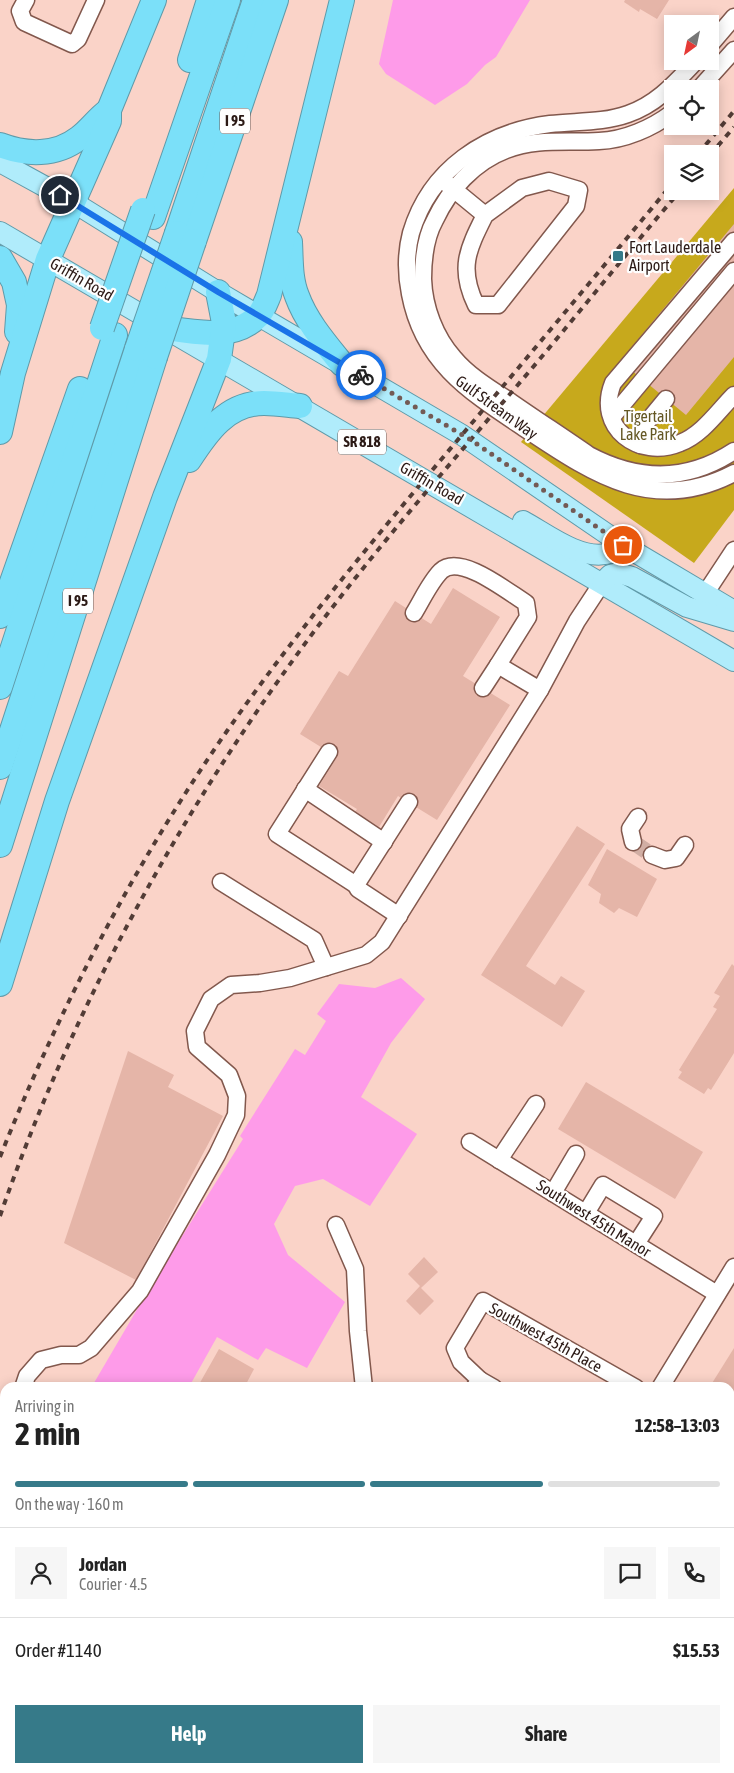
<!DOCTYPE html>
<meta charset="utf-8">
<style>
body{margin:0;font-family:"Asap Condensed",sans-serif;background:#f6f6f6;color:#222;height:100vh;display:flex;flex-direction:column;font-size:19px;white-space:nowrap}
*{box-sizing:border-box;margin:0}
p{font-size:16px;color:#767676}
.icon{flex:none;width:28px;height:28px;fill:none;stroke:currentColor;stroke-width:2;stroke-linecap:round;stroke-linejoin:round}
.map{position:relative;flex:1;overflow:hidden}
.sheet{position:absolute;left:0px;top:1382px;width:735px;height:391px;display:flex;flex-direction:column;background:#fff;border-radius:15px 15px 0 0;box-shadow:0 2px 12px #0003}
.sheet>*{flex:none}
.needle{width:32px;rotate:213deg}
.fabs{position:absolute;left:664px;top:15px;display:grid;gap:10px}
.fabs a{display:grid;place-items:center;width:55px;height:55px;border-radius:0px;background:#fff;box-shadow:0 2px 12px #0003;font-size:25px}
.pin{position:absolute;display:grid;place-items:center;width:42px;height:42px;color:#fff;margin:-21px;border:2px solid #fff;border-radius:50%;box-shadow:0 1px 5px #0007}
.courier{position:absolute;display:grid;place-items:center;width:50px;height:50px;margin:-25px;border:4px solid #1a73e8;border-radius:50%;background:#fff;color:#222;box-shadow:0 1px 6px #0007}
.head em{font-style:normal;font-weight:700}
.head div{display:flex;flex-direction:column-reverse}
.head{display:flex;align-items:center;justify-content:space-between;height:85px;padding:0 15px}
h1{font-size:32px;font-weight:700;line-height:38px}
.bar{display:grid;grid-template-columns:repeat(4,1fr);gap:8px 5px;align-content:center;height:60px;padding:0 15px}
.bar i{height:6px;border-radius:4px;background:#e0e0e0}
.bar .current{background:#367a89}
.bar p{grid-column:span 4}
.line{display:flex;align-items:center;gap:12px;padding:0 15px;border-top:1px solid #e0e0e0}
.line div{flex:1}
.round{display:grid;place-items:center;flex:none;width:52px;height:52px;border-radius:0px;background:#f6f6f6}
.primary-button{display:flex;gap:10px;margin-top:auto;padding:10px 15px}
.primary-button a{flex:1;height:58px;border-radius:0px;background:#367a89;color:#fff;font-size:20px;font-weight:700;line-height:58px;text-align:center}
.primary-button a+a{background:#f6f6f6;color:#222}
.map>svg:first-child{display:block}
.green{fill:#c7a91c}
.water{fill:#fe9be9}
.building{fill:#e5b5a8}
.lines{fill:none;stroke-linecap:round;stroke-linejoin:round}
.minor-tunnel{stroke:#d1aea4;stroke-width:16;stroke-dasharray:16 8;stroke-linecap:butt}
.minor-casing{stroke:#82584d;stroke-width:19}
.major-casing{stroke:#5f9aa9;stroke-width:22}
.highway-casing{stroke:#5f9aa9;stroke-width:26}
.minor{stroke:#fff;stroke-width:16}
.major{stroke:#b0ecfb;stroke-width:20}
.highway{stroke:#7be0f9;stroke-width:24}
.rail{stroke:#523c36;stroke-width:4;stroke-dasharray:6 6;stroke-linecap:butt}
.highway-bridge-casing{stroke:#5f9aa9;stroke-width:26;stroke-linecap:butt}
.highway-bridge{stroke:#7be0f9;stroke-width:24}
.done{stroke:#735a54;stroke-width:5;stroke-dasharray:0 9}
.route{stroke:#1a73e8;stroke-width:6}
.poi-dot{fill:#367a89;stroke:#fefefe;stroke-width:2}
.labels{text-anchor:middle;stroke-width:4.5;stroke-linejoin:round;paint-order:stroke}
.shield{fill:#fefefe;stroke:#6a5e5b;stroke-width:1}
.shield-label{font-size:15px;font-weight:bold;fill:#2b1915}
.poi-label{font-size:16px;fill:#2b1915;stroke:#fefefe;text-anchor:start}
.street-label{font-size:16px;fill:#2b1915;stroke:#fefefe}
.park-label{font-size:16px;fill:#645724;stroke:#fefefe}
</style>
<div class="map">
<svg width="734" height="1773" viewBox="0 0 734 1773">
<rect width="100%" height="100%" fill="#fad3c8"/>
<!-- green -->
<polygon class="green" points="734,188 734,510 694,563 521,442"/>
<!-- water -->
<g class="water">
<polygon points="393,0 530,0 496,57 485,65 467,84 435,105 386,74 379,64"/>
<polygon points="401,978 425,999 391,1043 361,1097 417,1134 370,1206 323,1179 295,1186 274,1224 288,1255 345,1302 307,1368 266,1348 258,1360 217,1337 189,1387 91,1388 149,1289 243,1139 240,1136 295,1049 305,1055 326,1021 317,1014 339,984 375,988"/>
<polygon points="5,1569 5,1673 0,1680 0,1576"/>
<polygon points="0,1713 5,1716 5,1769 219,1769 216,1773 0,1773"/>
<polygon points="529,1769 693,1769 700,1773 527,1773"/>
</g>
<!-- building -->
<g class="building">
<polygon points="625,0 669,0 657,19 640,9 639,12 624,2"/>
<polygon points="734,224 734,357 686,415 620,361"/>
<polygon points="453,588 500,617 463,676 510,705 437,820 398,796 379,827 355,812 357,809 319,786 337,757 300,734 339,671 348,676 395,601 431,624"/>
<polygon points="577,826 605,844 526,966 555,985 561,976 585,991 562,1027 481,975"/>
<polygon points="607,849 657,879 637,917 619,908 614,913 599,903 601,894 588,885"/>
<polygon points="732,964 734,966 734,1053 711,1090 708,1088 704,1094 678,1078 682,1072 679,1070 717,1009 713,1007 720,996 714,993"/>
<polygon points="128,1051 174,1075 168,1087 223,1116 136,1280 64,1243"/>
<polygon points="586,1082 703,1152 675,1199 558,1129"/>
<polygon points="424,1257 438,1272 421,1288 434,1301 420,1315 406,1301 420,1286 408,1274"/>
<polygon points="734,1348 734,1488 730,1486 730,1388 709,1388"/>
<polygon points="219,1349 254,1369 244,1388 197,1388"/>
<polygon points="319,1769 351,1769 358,1773 317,1773"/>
</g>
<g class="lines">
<!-- minor-tunnel -->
<polyline class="minor-tunnel" points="633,842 652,855"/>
<defs>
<g id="minor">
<polyline points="26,0 20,11 24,22 72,44 78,39 96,0"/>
<polyline points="710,45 734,17"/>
<path d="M696,61c-21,22 -39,43 -68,53 -25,9 -52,7 -78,10 -64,8 -120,45 -139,109 -5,19 -5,41 -1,61 13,69 60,98 114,134 68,45 128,88 210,45"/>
<polyline points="699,89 734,50"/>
<path d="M672,113c-20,15 -47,27 -73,28 -32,2 -62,-3 -93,9 -32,12 -57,40 -71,70 -10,18 -12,38 -12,59 1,28 12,58 31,79 15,18 37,31 57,44 26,18 52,35 78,53 49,26 98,27 145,-4"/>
<path d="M446,183l39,32c-17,34 -27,53 -9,90h22l78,-99 3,-16 -30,-9 -27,7 -37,27"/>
<path d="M734,241l-121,142c-18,45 26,77 67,60 22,-8 38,-32 54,-48"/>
<polyline points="612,417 734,271"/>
<polyline points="640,445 642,428 666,399"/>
<polyline points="705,594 734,550"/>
<path d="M414,613c8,-13 16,-31 27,-42 19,-18 67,21 85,32l2,14 -30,48 42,25"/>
<polyline points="483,688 498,665"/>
<polyline points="329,752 277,834 356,885 409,802"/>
<polyline points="305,789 384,842"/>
<polyline points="633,842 630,829 638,817"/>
<polyline points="652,855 665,860 676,858 685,845"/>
<polyline points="221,882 314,940 326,967"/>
<polyline points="356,885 358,889 399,916"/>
<polyline points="470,1142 717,1294"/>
<polyline points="499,1160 536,1104"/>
<polyline points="553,1193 576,1154"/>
<polyline points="586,1213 603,1185 654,1216 636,1244"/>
<polyline points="336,1225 355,1269 358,1331 364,1388"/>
<polyline points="480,1380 494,1388"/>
<polyline points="23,1388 27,1376 41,1360 61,1355 79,1355 91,1348 140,1291 217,1155 236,1115 237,1096 229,1075 197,1047 195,1031 211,999 231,985 260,983 290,978 366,955 382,942 540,690 577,621 602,583"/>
<polyline points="474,1388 480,1380 461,1362 455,1348 483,1301 636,1388"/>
<polyline points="660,1388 734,1267"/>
<polyline points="0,1455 5,1440"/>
<polyline points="730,1531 734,1534"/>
<polyline points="730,1555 734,1557"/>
<polyline points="730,1602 734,1604"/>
<polyline points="730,1698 734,1700"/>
<polyline points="730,1765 734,1768"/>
<polyline points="419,1773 422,1769"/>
<polyline points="499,1773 501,1769"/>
</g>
<g id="major">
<polyline points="0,162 73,202 218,292 462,435 623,545 734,611"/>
<polyline points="0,232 734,661"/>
<path d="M523,521c24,13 55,38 83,33 6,-1 12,-6 17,-9"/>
<polyline points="602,583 610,575 619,573 632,577 687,607 734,621"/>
</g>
<g id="highway">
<polyline points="190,60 209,0"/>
<path d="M0,145c26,10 56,11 79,-7 11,-8 18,-19 29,-27"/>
<polyline points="153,217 228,0"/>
<polyline points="177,233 255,0"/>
<polyline points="194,241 276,0"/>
<path d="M290,242c1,18 0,37 7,54 9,25 28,47 45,68"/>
<polyline points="0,258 14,282 19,305 17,332"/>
<path d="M167,328c30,5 67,12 91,-12 5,-5 8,-14 11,-21l73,-295"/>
<polyline points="0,432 13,373 48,259 109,121 109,110 154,0"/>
<path d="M189,460c18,-28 38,-57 75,-57 12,0 24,2 36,3"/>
<polyline points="0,616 80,389"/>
<polyline points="0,687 115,335"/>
<polyline points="0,767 137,349"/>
<polyline points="0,845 155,357"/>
<polyline points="0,984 57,801 165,497 219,359 224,323 218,292"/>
</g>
</defs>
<!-- minor casing -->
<use href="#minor" class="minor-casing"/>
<!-- major casing -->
<use href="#major" class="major-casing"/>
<!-- highway casing -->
<use href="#highway" class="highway-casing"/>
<!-- minor -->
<use href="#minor" class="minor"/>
<!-- major -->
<use href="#major" class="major"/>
<!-- highway -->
<use href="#highway" class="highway"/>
<!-- rail -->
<g class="rail">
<polyline points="698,154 734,111"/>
<polyline points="710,155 734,127"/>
<path d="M0,1157c59,-148 135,-294 227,-426 72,-103 153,-199 234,-295 71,-84 141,-168 211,-252"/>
<path d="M0,1216c68,-196 167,-380 288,-549 70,-98 150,-189 228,-280 55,-64 108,-131 164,-196"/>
</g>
<defs>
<g id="highway-bridge">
<polyline points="102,328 143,210"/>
<polyline points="137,349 177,233"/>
<polyline points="155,357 194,241"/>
</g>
</defs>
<!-- highway-bridge casing -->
<use href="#highway-bridge" class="highway-bridge-casing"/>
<!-- highway-bridge -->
<use href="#highway-bridge" class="highway-bridge"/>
</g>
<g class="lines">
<!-- done -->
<polyline class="done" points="361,375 471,440 623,545"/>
<!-- route -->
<polyline class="route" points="60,195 218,292 361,375"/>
</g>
<!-- markers -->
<rect class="poi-dot" x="612" y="250" width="12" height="12" rx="2.5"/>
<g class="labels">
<!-- shield labels -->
<g class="shield">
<rect x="220" y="108.5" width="30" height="25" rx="4"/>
<rect x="338" y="429.5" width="48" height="25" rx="4"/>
<rect x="63" y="588.5" width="30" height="25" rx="4"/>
</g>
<g class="shield-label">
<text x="235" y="126">I 95</text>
<text x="362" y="447">SR 818</text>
<text x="78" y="606">I 95</text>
</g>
<!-- poi labels -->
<g class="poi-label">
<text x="629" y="253">Fort Lauderdale<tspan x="629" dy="18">Airport</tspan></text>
</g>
<!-- street labels -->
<g class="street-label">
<text transform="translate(82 279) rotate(30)" y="6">Griffin Road</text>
<text transform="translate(497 407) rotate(36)" y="6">Gulf Stream Way</text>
<text transform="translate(432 483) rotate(30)" y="6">Griffin Road</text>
<text transform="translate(594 1218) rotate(32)" y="6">Southwest 45th Manor</text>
<text transform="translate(546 1337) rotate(29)" y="6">Southwest 45th Place</text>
</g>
<!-- park labels -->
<g class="park-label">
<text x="648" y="422">Tigertail<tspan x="648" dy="18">Lake Park</tspan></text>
</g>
</g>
</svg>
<div class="fabs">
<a><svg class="needle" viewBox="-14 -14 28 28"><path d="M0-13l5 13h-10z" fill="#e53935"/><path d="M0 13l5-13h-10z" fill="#767676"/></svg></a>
<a><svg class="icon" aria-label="locate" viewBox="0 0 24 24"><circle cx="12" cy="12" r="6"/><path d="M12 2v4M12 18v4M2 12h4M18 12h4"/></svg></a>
<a><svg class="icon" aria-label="layers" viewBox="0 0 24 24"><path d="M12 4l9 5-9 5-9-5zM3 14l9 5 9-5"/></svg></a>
</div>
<div class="pin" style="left:623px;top:545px;background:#ea580c"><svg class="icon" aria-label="bag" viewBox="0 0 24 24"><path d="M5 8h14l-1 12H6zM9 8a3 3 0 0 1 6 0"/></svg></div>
<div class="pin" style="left:60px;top:195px;background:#1f2937"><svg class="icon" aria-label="home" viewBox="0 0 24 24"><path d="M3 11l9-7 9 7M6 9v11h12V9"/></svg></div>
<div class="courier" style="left:361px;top:375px"><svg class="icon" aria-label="bike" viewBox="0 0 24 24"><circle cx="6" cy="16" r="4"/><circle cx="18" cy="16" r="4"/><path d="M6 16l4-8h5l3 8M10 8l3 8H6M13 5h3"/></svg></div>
<section class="sheet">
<div class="head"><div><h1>2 min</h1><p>Arriving in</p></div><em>12:58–13:03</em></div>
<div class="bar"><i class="current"></i><i class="current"></i><i class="current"></i><i></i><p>On the way · 160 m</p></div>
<div class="line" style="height:90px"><a class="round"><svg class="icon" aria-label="person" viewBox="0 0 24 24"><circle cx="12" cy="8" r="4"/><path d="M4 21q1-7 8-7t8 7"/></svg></a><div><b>Jordan</b><p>Courier · 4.5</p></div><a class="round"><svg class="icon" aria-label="chat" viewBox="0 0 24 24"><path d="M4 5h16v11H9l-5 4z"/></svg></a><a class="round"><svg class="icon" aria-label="phone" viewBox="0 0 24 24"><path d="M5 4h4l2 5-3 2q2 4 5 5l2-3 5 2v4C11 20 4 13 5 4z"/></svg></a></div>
<div class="line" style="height:65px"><div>Order #1140</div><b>$15.53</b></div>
<div class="primary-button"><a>Help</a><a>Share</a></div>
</section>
</div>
